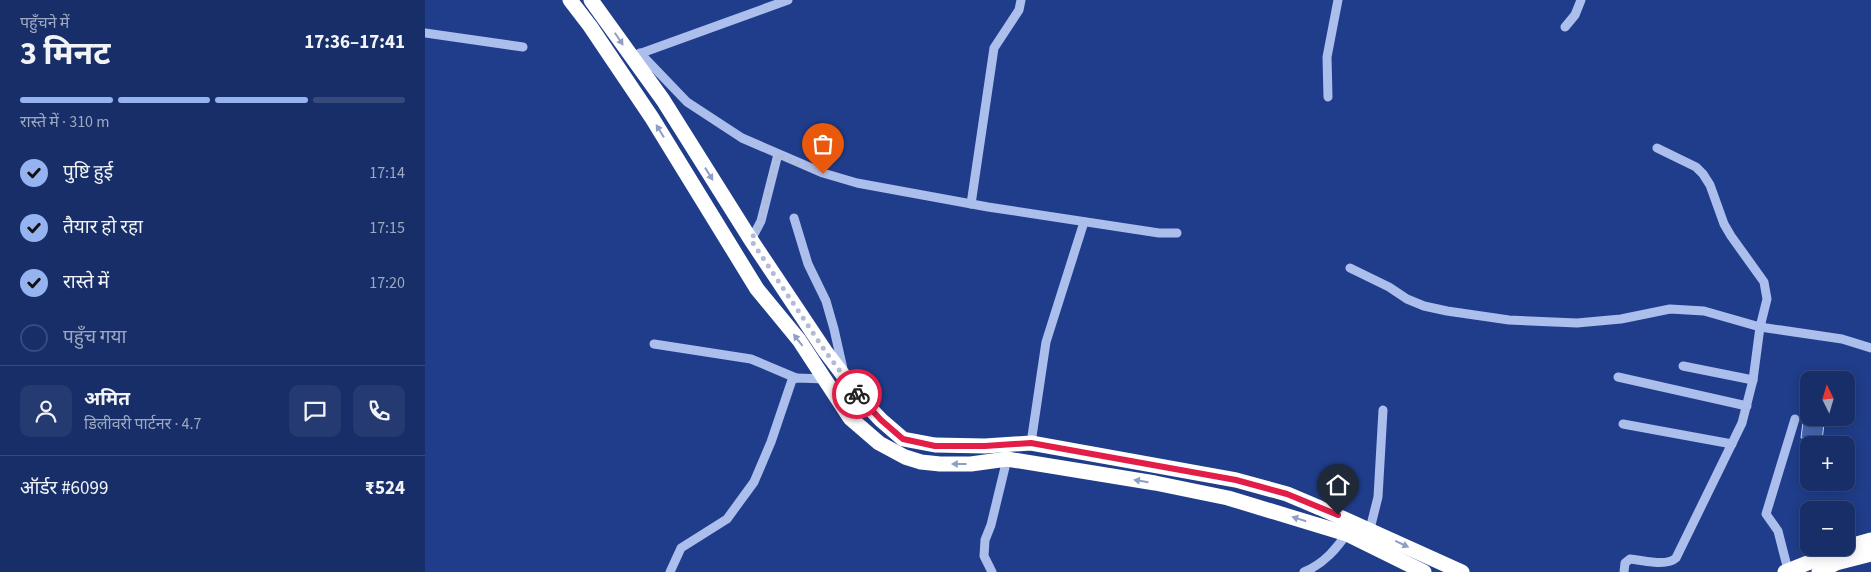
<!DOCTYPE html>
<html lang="hi">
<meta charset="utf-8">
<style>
body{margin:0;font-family:"Source Sans 3","Noto Sans Devanagari",sans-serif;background:#243a71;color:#f1f3f6;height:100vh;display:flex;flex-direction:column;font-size:19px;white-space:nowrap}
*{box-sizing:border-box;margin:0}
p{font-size:16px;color:#9ea8c0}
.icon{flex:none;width:28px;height:28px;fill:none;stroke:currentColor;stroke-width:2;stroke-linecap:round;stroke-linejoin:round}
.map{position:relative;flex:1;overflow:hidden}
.sheet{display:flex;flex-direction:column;background:#172e68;width:425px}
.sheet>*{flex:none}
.needle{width:32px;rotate:355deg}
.fabs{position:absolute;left:1375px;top:371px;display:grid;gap:10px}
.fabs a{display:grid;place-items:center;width:55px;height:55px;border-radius:10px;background:#172e68;box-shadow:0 2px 12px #0003,0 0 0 1px #364a7c;font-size:25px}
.pin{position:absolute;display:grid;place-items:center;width:42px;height:42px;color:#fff;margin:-51px -21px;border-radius:50% 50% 50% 0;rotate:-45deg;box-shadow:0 0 5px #0007}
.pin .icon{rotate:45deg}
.courier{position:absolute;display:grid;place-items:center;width:50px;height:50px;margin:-25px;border:4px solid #e11d48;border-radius:50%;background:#fff;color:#222;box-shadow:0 1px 6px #0007}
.overview em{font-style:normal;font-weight:700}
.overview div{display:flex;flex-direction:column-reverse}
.overview{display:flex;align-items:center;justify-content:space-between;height:85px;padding:0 20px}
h1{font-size:32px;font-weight:700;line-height:38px}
.bar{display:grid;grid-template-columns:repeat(4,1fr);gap:8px 5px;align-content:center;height:60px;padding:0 20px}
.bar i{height:6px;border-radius:4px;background:#364a7c}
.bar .active{background:#95b2f1}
.bar p{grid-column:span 4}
.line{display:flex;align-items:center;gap:12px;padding:0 20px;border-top:1px solid #364a7c}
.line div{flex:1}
.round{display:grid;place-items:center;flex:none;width:52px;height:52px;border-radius:10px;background:#243a71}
ol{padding:0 20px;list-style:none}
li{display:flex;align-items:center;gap:15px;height:55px}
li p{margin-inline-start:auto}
li .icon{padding:5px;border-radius:50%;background:#95b2f1;color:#111;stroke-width:4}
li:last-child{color:#9ea8c0}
li i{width:28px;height:28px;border:2px solid #364a7c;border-radius:50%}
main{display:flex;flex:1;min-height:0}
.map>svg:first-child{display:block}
.building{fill:#4766b2;stroke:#d0dcf8}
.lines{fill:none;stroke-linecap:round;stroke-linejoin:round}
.minor{stroke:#abbeec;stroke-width:9}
.highway{stroke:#fff;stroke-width:15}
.oneway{fill:#8f9ec4}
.done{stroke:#b1bbd6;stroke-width:5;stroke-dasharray:0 9}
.route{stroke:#e11d48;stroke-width:6}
</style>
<main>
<section class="sheet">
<div class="overview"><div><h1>3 मिनट</h1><p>पहुँचने में</p></div><em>17:36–17:41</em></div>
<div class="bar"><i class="active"></i><i class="active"></i><i class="active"></i><i></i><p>रास्ते में · 310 m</p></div>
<ol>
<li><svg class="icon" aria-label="check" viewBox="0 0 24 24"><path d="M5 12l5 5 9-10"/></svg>पुष्टि हुई<p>17:14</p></li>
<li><svg class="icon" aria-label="check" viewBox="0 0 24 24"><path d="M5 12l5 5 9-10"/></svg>तैयार हो रहा<p>17:15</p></li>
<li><svg class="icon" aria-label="check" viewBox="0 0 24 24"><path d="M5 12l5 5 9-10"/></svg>रास्ते में<p>17:20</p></li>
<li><i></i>पहुँच गया</li>
</ol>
<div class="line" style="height:90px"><a class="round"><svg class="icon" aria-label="person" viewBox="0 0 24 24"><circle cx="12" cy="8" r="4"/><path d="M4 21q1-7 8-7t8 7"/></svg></a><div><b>अमित</b><p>डिलीवरी पार्टनर · 4.7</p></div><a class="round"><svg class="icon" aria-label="chat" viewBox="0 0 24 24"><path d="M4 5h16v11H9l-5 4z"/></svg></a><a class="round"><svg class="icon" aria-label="phone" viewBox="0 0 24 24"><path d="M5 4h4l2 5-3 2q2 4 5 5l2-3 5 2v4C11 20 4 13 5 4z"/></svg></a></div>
<div class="line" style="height:65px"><div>ऑर्डर #6099</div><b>₹524</b></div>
</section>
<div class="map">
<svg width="1446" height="572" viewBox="0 0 1446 572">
<rect width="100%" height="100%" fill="#1f3d8a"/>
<!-- building -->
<polygon class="building" points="1378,422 1399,424 1397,440 1376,438"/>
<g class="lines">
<!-- minor -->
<g class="minor">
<polyline points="1140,27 1150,15 1156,0"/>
<polyline points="0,33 98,47"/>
<polyline points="215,53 262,102 317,138 398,173 432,183 563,207 734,233 752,233"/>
<polyline points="211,55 363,0"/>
<polyline points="903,97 902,57 913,0"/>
<polyline points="546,204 569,48 594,10 596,0"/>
<polyline points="369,218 383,264 401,301 409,329 418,369"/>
<polyline points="326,240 336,221 353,154"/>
<polyline points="925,268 964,287 982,299 999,306 1022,311 1084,320 1152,323 1196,319 1245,309 1279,311 1335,327 1417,339 1446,348"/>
<polyline points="229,344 326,359 371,378"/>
<polyline points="1258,366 1328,380"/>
<polyline points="1193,377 1322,406"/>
<polyline points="1198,424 1307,444"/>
<polyline points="606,443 621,342 659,222"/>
<polyline points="945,529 953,497 958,410"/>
<polyline points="1363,570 1353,531 1341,514 1370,419"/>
<polyline points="245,572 256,548 302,519 329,482 346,442 367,380 371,378 401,379"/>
<polyline points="567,572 559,556 560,540 566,525 582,459"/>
<path d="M879,572c21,-9 32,-23 45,-41"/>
<path d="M1199,572l1,-9 5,-4c13,1 36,8 46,-1l66,-135 11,-43 7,-53 7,-28 -3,-17 -33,-46 -7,-12 -14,-39 -7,-11 -7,-7 -39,-19"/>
</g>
<!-- highway -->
<g class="highway">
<polyline points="145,0 165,26 227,118 332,289 374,340 425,418 454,443 480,457 496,462 515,464 546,464 582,459 730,483 803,498 922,534 999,572"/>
<polyline points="166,0 238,100 326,240 400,351 437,400 456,420 478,439 510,445 560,446 606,443 811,480 862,494 895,508 1037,572"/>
<polyline points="1421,547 1446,540"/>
<polyline points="1360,572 1420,548"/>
<polyline points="1394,572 1411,563 1446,554"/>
</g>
</g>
<!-- one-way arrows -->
<defs><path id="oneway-solid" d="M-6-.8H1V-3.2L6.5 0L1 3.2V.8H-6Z" transform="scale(1.25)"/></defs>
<g class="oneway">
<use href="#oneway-solid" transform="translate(194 39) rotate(56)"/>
<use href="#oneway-solid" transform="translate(235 131) rotate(-122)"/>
<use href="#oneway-solid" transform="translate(284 174) rotate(58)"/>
<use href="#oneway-solid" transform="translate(373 340) rotate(-128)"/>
<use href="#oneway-solid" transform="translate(534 464) rotate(180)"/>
<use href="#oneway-solid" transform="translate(716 481) rotate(-171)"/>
<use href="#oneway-solid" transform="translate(874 519) rotate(-162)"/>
<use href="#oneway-solid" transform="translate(977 544) rotate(25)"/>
</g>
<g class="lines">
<!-- done -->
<polyline class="done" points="398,174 353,154 336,221 326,240 400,351 432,394"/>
<!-- route -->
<polyline class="route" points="432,394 456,420 478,439 510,446 560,446 606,443 811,480 862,494 913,515"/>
</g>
</svg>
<div class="fabs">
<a><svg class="needle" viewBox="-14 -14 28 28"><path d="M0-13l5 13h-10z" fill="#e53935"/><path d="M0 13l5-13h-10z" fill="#9ea8c0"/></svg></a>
<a>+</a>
<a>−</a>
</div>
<div class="pin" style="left:398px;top:174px;background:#ea580c"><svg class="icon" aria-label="bag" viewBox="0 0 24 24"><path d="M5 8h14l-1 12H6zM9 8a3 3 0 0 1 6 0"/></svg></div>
<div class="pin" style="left:913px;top:515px;background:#1f2937"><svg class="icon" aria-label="home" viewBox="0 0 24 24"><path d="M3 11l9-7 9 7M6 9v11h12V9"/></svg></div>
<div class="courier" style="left:432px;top:394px"><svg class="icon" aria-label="bike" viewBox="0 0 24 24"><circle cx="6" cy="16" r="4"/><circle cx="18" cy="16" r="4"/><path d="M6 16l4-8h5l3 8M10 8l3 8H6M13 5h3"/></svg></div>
</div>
</main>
